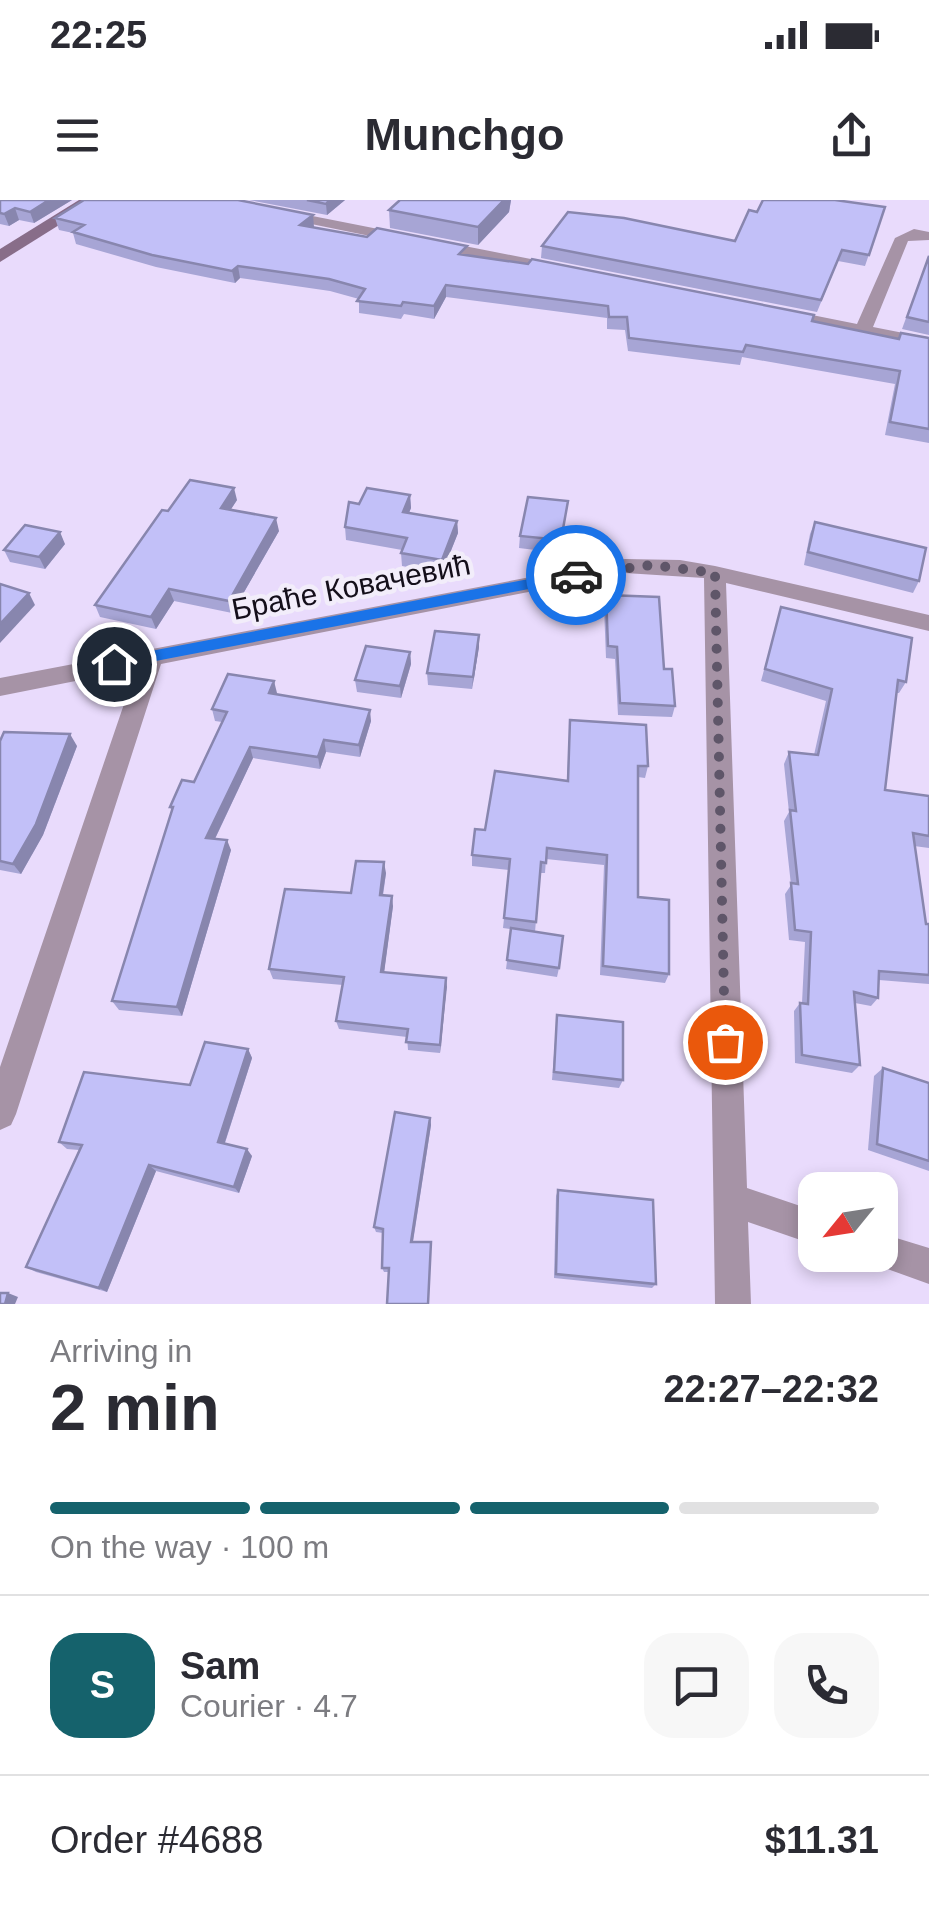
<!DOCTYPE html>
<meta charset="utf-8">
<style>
body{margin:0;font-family:Helvetica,sans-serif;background:#f7f7f7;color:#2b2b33;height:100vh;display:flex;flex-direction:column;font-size:38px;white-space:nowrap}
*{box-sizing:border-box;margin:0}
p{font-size:32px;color:#7c7c81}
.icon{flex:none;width:55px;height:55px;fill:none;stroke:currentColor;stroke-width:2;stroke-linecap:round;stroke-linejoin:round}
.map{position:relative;height:1104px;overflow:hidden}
.drawer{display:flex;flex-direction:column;background:#fff;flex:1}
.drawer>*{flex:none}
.needle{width:65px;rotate:240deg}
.buttons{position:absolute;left:798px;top:972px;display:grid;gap:20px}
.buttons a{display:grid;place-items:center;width:100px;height:100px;border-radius:20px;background:#fff;box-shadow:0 5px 15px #0003;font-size:50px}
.pin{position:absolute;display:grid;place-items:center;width:85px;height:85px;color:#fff;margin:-42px;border:5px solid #fff;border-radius:50%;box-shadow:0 2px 10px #0007}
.courier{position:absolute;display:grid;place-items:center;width:100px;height:100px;margin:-50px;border:8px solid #1a73e8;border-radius:50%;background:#fff;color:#222;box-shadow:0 2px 12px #0007}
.overview em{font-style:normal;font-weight:700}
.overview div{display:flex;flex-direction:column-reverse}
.overview{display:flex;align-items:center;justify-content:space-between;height:170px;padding:0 50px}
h1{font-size:65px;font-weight:700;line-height:75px}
.bar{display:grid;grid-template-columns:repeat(4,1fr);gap:15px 10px;align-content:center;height:120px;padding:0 50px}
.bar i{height:12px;border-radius:8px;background:#e1e1e2}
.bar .selected{background:#15626c}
.bar p{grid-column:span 4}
.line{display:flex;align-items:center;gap:25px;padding:0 50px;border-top:2px solid #e1e1e2}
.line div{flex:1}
.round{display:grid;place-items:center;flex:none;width:105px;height:105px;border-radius:30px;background:#f7f7f7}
.status{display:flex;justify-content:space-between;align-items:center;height:70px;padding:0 50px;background:#fff;direction:ltr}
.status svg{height:28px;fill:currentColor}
header{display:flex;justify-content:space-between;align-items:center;height:130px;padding:0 50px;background:#fff;font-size:45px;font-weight:700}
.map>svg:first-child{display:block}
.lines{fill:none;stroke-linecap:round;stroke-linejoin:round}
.street{fill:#a693a6;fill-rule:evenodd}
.secondary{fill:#886d89;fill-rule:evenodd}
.wall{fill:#a7a5d5}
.shaded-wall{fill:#8886ae}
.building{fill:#c2c0f8;stroke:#8886ae;stroke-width:2.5}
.route{fill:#1a73e8}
.done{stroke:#5f5669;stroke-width:10;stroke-dasharray:0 18}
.labels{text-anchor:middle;stroke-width:9;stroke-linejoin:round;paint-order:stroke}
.street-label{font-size:30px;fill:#140f1a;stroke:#f2edfa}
</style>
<div class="status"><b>22:25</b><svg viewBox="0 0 49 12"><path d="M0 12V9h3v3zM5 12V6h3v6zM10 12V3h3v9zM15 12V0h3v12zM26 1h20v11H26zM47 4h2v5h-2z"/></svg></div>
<header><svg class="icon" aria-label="menu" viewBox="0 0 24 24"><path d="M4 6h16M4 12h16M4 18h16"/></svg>Munchgo<svg class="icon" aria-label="share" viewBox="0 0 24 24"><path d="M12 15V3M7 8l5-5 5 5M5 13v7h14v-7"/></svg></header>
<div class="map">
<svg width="929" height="1104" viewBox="0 0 929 1104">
<rect width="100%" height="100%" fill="#e9dbfc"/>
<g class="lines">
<!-- street -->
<g class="street">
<polygon points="282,10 561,65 569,70 561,75 277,17 275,14"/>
<polygon points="914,29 929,32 929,40 908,41 873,127 929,138 929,148 782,119 774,114 782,109 857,124 895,38"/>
<polygon points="625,359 680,360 715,366 929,415 929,431 726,383 747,988 815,1011 815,1045 748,1022 751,1104 715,1104 704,378 625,373 161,464 16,914 11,925 0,930 0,867 136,469 0,496 0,478"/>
<polygon points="880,1033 929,1048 929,1084 868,1062 865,1055 880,1055"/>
</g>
<!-- secondary -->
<polygon class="secondary" points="79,0 99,0 0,62 0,49"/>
</g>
<!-- wall -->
<g class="wall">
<polygon points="0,0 72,0 34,23 19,20 9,26 0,24"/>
<polygon points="249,0 345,0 327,15"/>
<polygon points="400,0 511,0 509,12 478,45 390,28 389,10"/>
<polygon points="885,7 865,66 838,61 817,112 541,58 542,46 735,41 757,12"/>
<polygon points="313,15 313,27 467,55 899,139 929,138 929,243 885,235 895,184 742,157 740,165 628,151 625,130 607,129 607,118 446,97 434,119 404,114 401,119 359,113 359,99 330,91 240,78 235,83 156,67 76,44 73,33 59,30 55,18"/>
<polygon points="929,55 929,135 902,129"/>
<polygon points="410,295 411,308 409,313 457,321 458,333 442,373 402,366 401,353 402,350 346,340 345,327 359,304"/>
<polygon points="237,300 231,309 279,331 232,413 174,401 156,429 100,417 95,405 168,311"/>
<polygon points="568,301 560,353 519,348 520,336"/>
<polygon points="815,322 919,381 913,393 804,365 810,334"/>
<polygon points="65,344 45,369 10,362 4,350"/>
<polygon points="606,395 664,469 675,506 672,517 618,515 615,459 606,458 604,407"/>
<polygon points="781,407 906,482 899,493 896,493 885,590 929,596 929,648 914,646 926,724 929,724 929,784 879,780 878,798 871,806 855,803 860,865 852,873 795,863 794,811 800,803 802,803 805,742 789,740 785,694 791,685 784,621 789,612 784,564 789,552 814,555 826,501 761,481"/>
<polygon points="479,447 472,489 428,485 427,473"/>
<polygon points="410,452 411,464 401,498 357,492 355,480"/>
<polygon points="274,481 276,495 371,521 360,557 326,552 320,569 253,558 215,639 231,650 182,816 119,810 112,801 172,612 170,607 194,582 222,522 215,521 212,509"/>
<polygon points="570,520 648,566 645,578 638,577 638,697 669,774 665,783 600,775 604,665 546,659 545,673 540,673 535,732 559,768 557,777 506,769 511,729 503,728 509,670 472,666 472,655 485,630 567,580"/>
<polygon points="0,541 77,546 43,635 21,674 0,670"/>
<polygon points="386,673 383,696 393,706 384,772 446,778 440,853 408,850 407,837 339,829 336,821 343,785 273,779 269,769 351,693"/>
<polygon points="557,815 623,880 619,888 552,880"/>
<polygon points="248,849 252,858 225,943 252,956 239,993 156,971 107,1092 36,1072 26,1067 79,950 67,949 59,942 190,885"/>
<polygon points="883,868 929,883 929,971 868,950 874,876"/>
<polygon points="430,918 431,925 413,1042 431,1047 389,1072 384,1072 382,1068 383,1033 376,1032 374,1027"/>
<polygon points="558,990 656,1084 652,1088 554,1078 556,996"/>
</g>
<!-- shaded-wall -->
<g class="shaded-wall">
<polygon points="49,0 72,0 34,23 30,12"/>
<polygon points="330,0 345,0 327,15 326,4"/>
<polygon points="502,0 511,0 509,12 478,45 478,27"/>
<polygon points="15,8 19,20 9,26 4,14"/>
<polygon points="313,15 314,27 302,37 300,25"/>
<polygon points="238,66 240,78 235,83 232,71"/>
<polygon points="446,85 446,97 434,119 434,106"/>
<polygon points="234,288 237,300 224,320 221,308"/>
<polygon points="410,295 411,308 404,324 403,312"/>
<polygon points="276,318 279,331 232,413 229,401"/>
<polygon points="457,321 458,333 442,373 442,360"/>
<polygon points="60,332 65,344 45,369 39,357"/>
<polygon points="169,389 174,401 156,429 151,417"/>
<polygon points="29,393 35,405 0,443 0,424"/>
<polygon points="479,435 479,447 472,489 473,477"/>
<polygon points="410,452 411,464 401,498 400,486"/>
<polygon points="274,481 277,493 272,505 269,493"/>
<polygon points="370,510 371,521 360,557 359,545"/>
<polygon points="70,534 77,546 43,635 21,674 13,664"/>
<polygon points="324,540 326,552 320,569 318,557"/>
<polygon points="250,547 253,558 210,649 206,638"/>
<polygon points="227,640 231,650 182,816 177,807"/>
<polygon points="384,662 386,673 381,705 380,695"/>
<polygon points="392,696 393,706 383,781 381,772"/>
<polygon points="446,778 447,787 440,853 440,845"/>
<polygon points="248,849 252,858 223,948 218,942"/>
<polygon points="430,918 431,925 412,1047 411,1042"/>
<polygon points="247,949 252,956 239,993 234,987"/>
<polygon points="149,965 156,971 107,1092 99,1088"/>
<polygon points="8,1093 18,1097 15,1104 5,1104"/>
</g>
<!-- building -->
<g class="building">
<polygon points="0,0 49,0 30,12 15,8 4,14 0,13"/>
<polygon points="84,0 238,0 313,15 300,25 367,37 377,28 467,46 459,54 528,64 532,59 814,115 812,121 899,139 901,133 929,138 929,229 890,222 900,171 746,145 743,152 629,138 627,117 609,117 608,106 446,85 434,106 403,102 401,106 357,101 365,89 329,79 238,66 232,71 152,55 73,32 84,25 55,18"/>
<polygon points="307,0 330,0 326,4"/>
<polygon points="400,0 504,0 478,27 389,10"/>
<polygon points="763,0 835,0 885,7 869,55 842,50 821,100 542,46 568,12 624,18 735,41 749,10 757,12"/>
<polygon points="929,56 929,122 907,117"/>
<polygon points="190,280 234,288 221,308 276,318 229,401 169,389 151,417 95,405 162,310 168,311"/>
<polygon points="367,288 410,295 403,312 457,321 442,360 401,353 407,338 345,327 349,302 359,304"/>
<polygon points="528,297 568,301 561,340 520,336"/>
<polygon points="815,322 926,348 919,381 808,352"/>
<polygon points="25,325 60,332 39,357 4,350"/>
<polygon points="0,384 29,393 0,424"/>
<polygon points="606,395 659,397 664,469 672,469 675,506 620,503 617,447 608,446"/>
<polygon points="781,407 912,438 906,482 898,480 885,590 929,596 929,636 913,633 926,724 929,724 929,775 879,771 878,798 854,792 860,865 802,855 800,803 808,804 811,732 795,730 791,683 798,684 790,610 796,611 789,552 818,555 832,489 765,469"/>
<polygon points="435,431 479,435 473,477 427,473"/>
<polygon points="366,446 410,452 400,486 355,480"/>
<polygon points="228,474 274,481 269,493 370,510 359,545 324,540 318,557 250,547 206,638 227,640 177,807 112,801 173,607 170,607 182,580 194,582 227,512 212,509"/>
<polygon points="570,520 646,525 648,566 638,566 638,697 669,700 669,774 603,766 607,655 547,648 546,663 541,662 536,722 504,718 510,659 472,655 475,629 485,630 495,571 568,581"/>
<polygon points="4,532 70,534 36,624 13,664 0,661 0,541"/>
<polygon points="356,661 384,662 380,695 392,696 381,772 446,778 440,845 406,842 408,829 336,821 344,777 269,769 285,689 351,693"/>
<polygon points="511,728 563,736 559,768 507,760"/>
<polygon points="557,815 623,822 623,880 554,872"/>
<polygon points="205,842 248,849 218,942 247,949 234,987 149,965 99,1088 26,1067 82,945 59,942 84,872 190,885"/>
<polygon points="883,868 929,883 929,961 877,944"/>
<polygon points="395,912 430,918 411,1042 431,1042 428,1104 387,1104 389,1068 382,1068 383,1029 374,1027"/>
<polygon points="558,990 653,1000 656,1084 556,1074"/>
<polygon points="0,1093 8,1093 5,1104 0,1104"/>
</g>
<!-- route -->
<polygon class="route" points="576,370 581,372 581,379 114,469 106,464 114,458"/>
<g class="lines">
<!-- done -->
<polyline class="done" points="576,375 652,365 715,373 725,842"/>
</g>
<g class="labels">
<!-- street labels -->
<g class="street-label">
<text transform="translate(351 387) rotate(-11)" y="10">Браће Ковачевић</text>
</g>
</g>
</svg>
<div class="buttons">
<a><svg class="needle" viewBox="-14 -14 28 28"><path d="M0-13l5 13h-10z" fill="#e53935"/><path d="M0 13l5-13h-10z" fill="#7c7c81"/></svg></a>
</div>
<div class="pin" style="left:725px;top:842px;background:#ea580c"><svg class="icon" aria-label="bag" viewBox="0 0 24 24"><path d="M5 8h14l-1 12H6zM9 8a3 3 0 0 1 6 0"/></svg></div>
<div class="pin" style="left:114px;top:464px;background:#1f2937"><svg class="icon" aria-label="home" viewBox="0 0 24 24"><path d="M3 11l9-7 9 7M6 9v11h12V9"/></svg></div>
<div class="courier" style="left:576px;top:375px"><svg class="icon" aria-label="car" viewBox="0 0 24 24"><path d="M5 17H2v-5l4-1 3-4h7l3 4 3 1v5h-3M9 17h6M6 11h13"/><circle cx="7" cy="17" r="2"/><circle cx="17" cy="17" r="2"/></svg></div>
</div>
<section class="drawer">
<div class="overview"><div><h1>2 min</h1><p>Arriving in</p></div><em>22:27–22:32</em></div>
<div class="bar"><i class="selected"></i><i class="selected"></i><i class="selected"></i><i></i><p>On the way · 100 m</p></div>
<div class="line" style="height:180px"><b class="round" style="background:#15626c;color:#fff">S</b><div><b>Sam</b><p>Courier · 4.7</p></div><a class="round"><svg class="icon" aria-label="chat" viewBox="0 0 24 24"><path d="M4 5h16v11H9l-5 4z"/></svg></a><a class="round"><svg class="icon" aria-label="phone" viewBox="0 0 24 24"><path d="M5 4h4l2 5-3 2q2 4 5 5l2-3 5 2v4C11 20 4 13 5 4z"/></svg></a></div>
<div class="line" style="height:130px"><div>Order #4688</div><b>$11.31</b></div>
</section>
